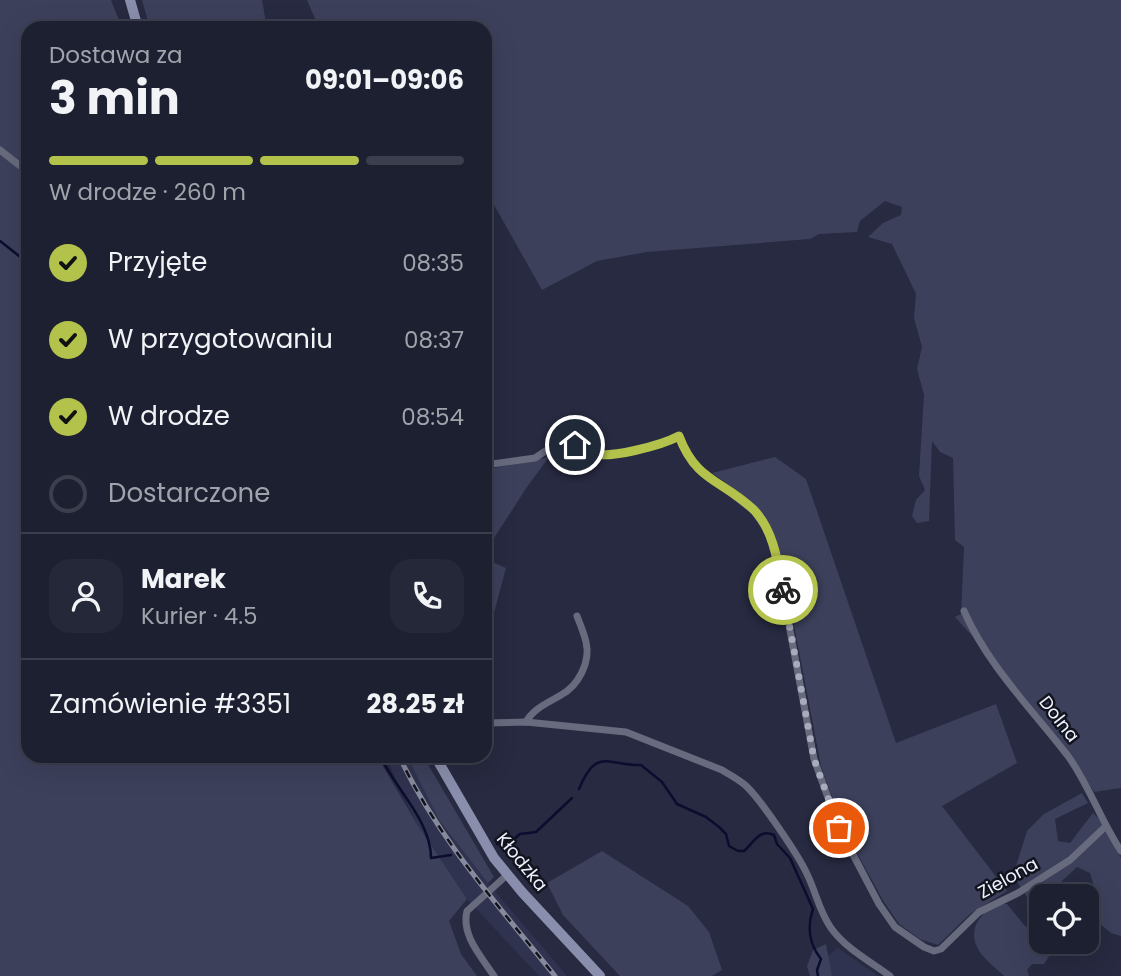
<!DOCTYPE html>
<html lang="pl">
<meta charset="utf-8">
<style>
body{margin:0;font-family:Poppins,sans-serif;background:#252838;color:#f1f3f6;height:100vh;display:flex;flex-direction:column;font-size:26px;white-space:nowrap}
*{box-sizing:border-box;margin:0}
p{font-size:23px;color:#a0a3ab}
.icon{flex:none;width:38px;height:38px;fill:none;stroke:currentColor;stroke-width:2;stroke-linecap:round;stroke-linejoin:round}
.map{position:relative;flex:1;overflow:hidden}
.details{position:absolute;left:21px;top:21px;width:471px;height:742px;display:flex;flex-direction:column;background:#1d2030;border-radius:21px;box-shadow:0 7px 28px #0002,0 0 0 2px #3b3e4c}
.details>*{flex:none}
.buttons{position:absolute;left:1029px;top:884px;display:grid;gap:14px}
.buttons a{display:grid;place-items:center;width:70px;height:70px;border-radius:14px;background:#1d2030;box-shadow:0 7px 28px #0002,0 0 0 2px #3b3e4c;font-size:35px}
.pin{position:absolute;display:grid;place-items:center;width:60px;height:60px;color:#fff;margin:-30px;border:4px solid #fff;border-radius:50%;box-shadow:0 2px 7px #0007}
.courier{position:absolute;display:grid;place-items:center;width:70px;height:70px;margin:-35px;border:5px solid #b3c24b;border-radius:50%;background:#fff;color:#222;box-shadow:0 2px 9px #0007}
.head em{font-style:normal;font-weight:700}
.head div{display:flex;flex-direction:column-reverse}
.head{display:flex;align-items:center;justify-content:space-between;height:119px;padding:0 28px}
h1{font-size:46px;font-weight:700;line-height:52px}
.bar{display:grid;grid-template-columns:repeat(4,1fr);gap:10px 7px;align-content:center;height:84px;padding:0 28px}
.bar i{height:9px;border-radius:5px;background:#3b3e4c}
.bar .active{background:#b3c24b}
.bar p{grid-column:span 4}
.line{display:flex;align-items:center;gap:18px;padding:0 28px;border-top:2px solid #3b3e4c}
.line div{flex:1}
.round{display:grid;place-items:center;flex:none;width:74px;height:74px;border-radius:21px;background:#252838}
ol{padding:0 28px;list-style:none}
li{display:flex;align-items:center;gap:21px;height:77px}
li p{margin-inline-start:auto}
li .icon{padding:7px;border-radius:50%;background:#b3c24b;color:#111;stroke-width:4}
li:last-child{color:#a0a3ab}
li i{width:38px;height:38px;border:4px solid #3b3e4c;border-radius:50%}
.map>svg:first-child{display:block}
.built{fill:#30334f}
.green{fill:#3c405b}
.lines{fill:none;stroke-linecap:round;stroke-linejoin:round}
.stream{stroke:#0d0c2f;stroke-width:2.5}
.minor{stroke:#686b7e;stroke-width:7}
.secondary{stroke:#898eac;stroke-width:10}
.rail-casing{stroke:#87899c;stroke-width:5}
.rail{stroke:#12141d;stroke-width:2.5;stroke-dasharray:8;stroke-linecap:butt}
.done{stroke:#a8abbc;stroke-width:7;stroke-dasharray:0 12.6}
.route{stroke:#b3c24b;stroke-width:9}
.labels{text-anchor:middle;stroke-width:5;stroke-linejoin:round;paint-order:stroke}
.street-label{font-size:18px;fill:#eef0ff;stroke:#12141d}
</style>
<div class="map">
<svg width="1121" height="976" viewBox="0 0 1121 976">
<rect width="100%" height="100%" fill="#272a40"/>
<!-- built -->
<g class="built">
<polygon points="385,756 407,756 439,820 488,883 567,976 539,976 466,898 417,824"/>
<polygon points="838,948 878,976 825,976 825,958"/>
</g>
<!-- green -->
<g class="green">
<polygon points="0,0 111,0 122,28 28,28 28,756 377,756 417,824 467,899 449,921 461,954 477,976 0,976"/>
<polygon points="142,0 262,0 267,28 150,28"/>
<path d="M307,0h814v788l-27,4c-40,-63 -89,-120 -139,-175l6,-3 3,-67 -9,-7 -2,-82 -13,-6 -8,-11 -3,80 -12,2 -5,-7 4,-16 9,-10 -6,-14 5,-81 -7,-26 5,-22 -8,-29 2,-24 -24,-50 -24,-7 15,-14 18,-8 1,-8 -17,-6 -25,20 -3,11 -38,2 -9,5 -163,13 -50,9 -55,29 -57,-101v-161h-166z"/>
<polygon points="485,438 494,468 549,457 527,487 485,552"/>
<polygon points="775,457 806,479 896,743 996,704 1017,763 942,806 1007,891 970,914 938,945 920,939 899,924 884,902 843,828 821,766 781,558 765,517 740,493 712,473"/>
<polygon points="485,559 506,568 485,646"/>
<polygon points="407,756 423,756 494,877 488,883 439,820"/>
<polygon points="1082,793 1088,803 1055,819 1058,841 1070,843 1093,813 1100,820 1121,858 1121,936 1111,933 1089,915 1095,890 1090,873 1077,867 1046,896 1041,896 1041,903 1029,900 1013,876 1027,831 1044,814"/>
<polygon points="602,851 688,906 709,932 722,970 712,976 620,976 563,915 547,883"/>
<path d="M995,904h12l18,22 16,10v6h7l7,5 -11,17h-12l-5,6 2,6h-25c-8,-8 -23,-19 -27,-29 -9,-19 4,-33 18,-43z"/>
<polygon points="826,944 832,976 810,976 807,966 813,950"/>
</g>
<g class="lines">
<!-- stream -->
<g class="stream">
<polyline points="0,241 28,263"/>
<path d="M380,756c15,32 51,65 51,102l20,-3"/>
<path d="M579,789c18,-43 29,-23 62,-24l21,17 15,22 29,13 13,10 7,7 3,12 9,5h6c9,-7 15,-23 30,-16l3,9 13,14 23,51c-6,17 -4,35 8,50l-4,11 1,6"/>
<polyline points="497,844 513,840 520,834 536,832 572,798"/>
</g>
<!-- minor -->
<g class="minor">
<polyline points="0,150 28,172"/>
<path d="M485,465l50,-7 30,-20c8,5 16,12 25,15 17,7 71,-8 89,-17l14,28 61,47 14,20 10,35 36,193 25,69 40,76 16,23 29,20 10,4 7,-2 38,-37 39,-19 52,-33 35,-33"/>
<path d="M964,611c24,55 68,98 104,145 21,29 33,65 53,95"/>
<path d="M526,722c8,-14 22,-19 35,-27 17,-9 30,-33 25,-53 -2,-9 -6,-18 -9,-26"/>
<path d="M485,723l41,-1 100,10 96,38c8,5 16,9 23,15 14,12 54,71 62,89 9,18 12,37 24,54 14,20 40,34 59,48"/>
<path d="M494,976c-13,-20 -33,-41 -27,-65l40,-36"/>
</g>
<!-- secondary -->
<g class="secondary">
<polyline points="130,0 138,28"/>
<polyline points="435,756 494,858 522,892 600,976"/>
</g>
<defs>
<path id="rail" d="M399,756c39,83 99,149 156,220"/>
</defs>
<!-- rail casing -->
<use href="#rail" class="rail-casing"/>
<!-- rail -->
<use href="#rail" class="rail"/>
</g>
<g class="lines">
<!-- done -->
<polyline class="done" points="783,590 814,759 839,828"/>
<!-- route -->
<path class="route" d="M575,445c5,3 10,7 15,8 18,7 72,-8 89,-17 17,46 44,44 75,74 20,21 24,53 29,80"/>
</g>
<g class="labels">
<!-- street labels -->
<g class="street-label">
<text transform="translate(1059 719) rotate(52)" y="6">Dolna</text>
<text transform="translate(522 862) rotate(51)" y="6">Kłodzka</text>
<text transform="translate(1008 878) rotate(-29)" y="6">Zielona</text>
</g>
</g>
</svg>
<div class="buttons">
<a><svg class="icon" aria-label="locate" viewBox="0 0 24 24"><circle cx="12" cy="12" r="6"/><path d="M12 2v4M12 18v4M2 12h4M18 12h4"/></svg></a>
</div>
<div class="pin" style="left:839px;top:828px;background:#ea580c"><svg class="icon" aria-label="bag" viewBox="0 0 24 24"><path d="M5 8h14l-1 12H6zM9 8a3 3 0 0 1 6 0"/></svg></div>
<div class="pin" style="left:575px;top:445px;background:#1f2937"><svg class="icon" aria-label="home" viewBox="0 0 24 24"><path d="M3 11l9-7 9 7M6 9v11h12V9"/></svg></div>
<div class="courier" style="left:783px;top:590px"><svg class="icon" aria-label="bike" viewBox="0 0 24 24"><circle cx="6" cy="16" r="4"/><circle cx="18" cy="16" r="4"/><path d="M6 16l4-8h5l3 8M10 8l3 8H6M13 5h3"/></svg></div>
<section class="details">
<div class="head"><div><h1>3 min</h1><p>Dostawa za</p></div><em>09:01–09:06</em></div>
<div class="bar"><i class="active"></i><i class="active"></i><i class="active"></i><i></i><p>W drodze · 260 m</p></div>
<ol>
<li><svg class="icon" aria-label="check" viewBox="0 0 24 24"><path d="M5 12l5 5 9-10"/></svg>Przyjęte<p>08:35</p></li>
<li><svg class="icon" aria-label="check" viewBox="0 0 24 24"><path d="M5 12l5 5 9-10"/></svg>W przygotowaniu<p>08:37</p></li>
<li><svg class="icon" aria-label="check" viewBox="0 0 24 24"><path d="M5 12l5 5 9-10"/></svg>W drodze<p>08:54</p></li>
<li><i></i>Dostarczone</li>
</ol>
<div class="line" style="height:126px"><a class="round"><svg class="icon" aria-label="person" viewBox="0 0 24 24"><circle cx="12" cy="8" r="4"/><path d="M4 21q1-7 8-7t8 7"/></svg></a><div><b>Marek</b><p>Kurier · 4.5</p></div><a class="round"><svg class="icon" aria-label="phone" viewBox="0 0 24 24"><path d="M5 4h4l2 5-3 2q2 4 5 5l2-3 5 2v4C11 20 4 13 5 4z"/></svg></a></div>
<div class="line" style="height:91px"><div>Zamówienie #3351</div><b>28.25 zł</b></div>
</section>
</div>
